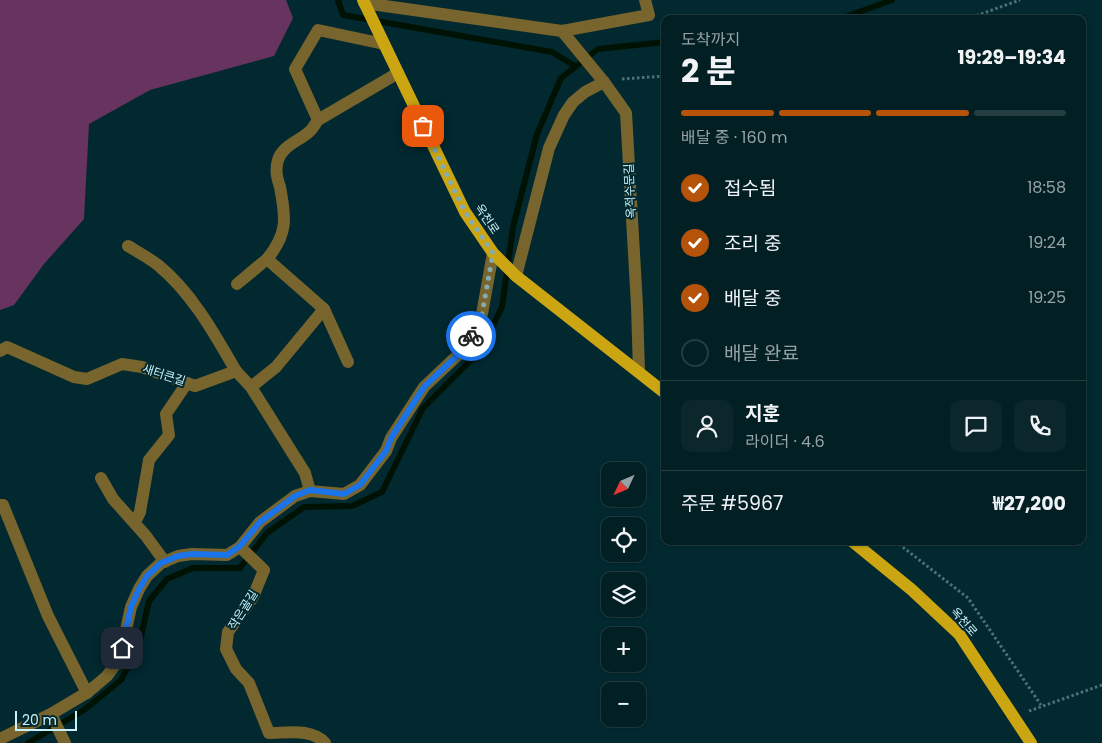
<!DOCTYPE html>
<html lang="ko">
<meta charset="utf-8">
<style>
body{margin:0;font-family:Poppins,"Noto Sans KR",sans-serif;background:#0c272c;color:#f1f3f6;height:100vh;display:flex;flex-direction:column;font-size:19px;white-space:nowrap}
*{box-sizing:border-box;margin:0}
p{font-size:16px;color:#96a2a6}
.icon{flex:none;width:28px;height:28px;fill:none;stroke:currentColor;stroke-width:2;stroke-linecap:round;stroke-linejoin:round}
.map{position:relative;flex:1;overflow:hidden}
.sheet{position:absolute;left:661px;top:15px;width:425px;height:530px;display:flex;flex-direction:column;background:#021f24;border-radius:10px;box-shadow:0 1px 4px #0004,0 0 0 1px #233d41}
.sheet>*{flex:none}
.needle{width:32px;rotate:226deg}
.controls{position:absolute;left:601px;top:462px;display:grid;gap:10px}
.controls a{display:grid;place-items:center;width:45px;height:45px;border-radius:10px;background:#021f24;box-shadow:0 1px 4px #0004,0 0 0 1px #233d41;font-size:25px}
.scale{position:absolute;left:15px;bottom:12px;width:62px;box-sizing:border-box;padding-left:5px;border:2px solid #caf2fb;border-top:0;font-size:14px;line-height:18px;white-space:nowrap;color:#caf2fb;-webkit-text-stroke:4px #022930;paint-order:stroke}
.pin{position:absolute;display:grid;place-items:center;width:42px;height:42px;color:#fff;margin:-21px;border-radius:10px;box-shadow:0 2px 8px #0006}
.courier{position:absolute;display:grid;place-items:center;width:50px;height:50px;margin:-25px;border:4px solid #1a73e8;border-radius:50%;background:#fff;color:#222;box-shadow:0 1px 6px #0007}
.summary em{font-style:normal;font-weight:700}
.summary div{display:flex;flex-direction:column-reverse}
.summary{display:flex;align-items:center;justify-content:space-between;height:85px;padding:0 20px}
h1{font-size:32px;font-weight:700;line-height:38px}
.bar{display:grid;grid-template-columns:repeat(4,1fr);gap:8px 5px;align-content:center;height:60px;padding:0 20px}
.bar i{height:6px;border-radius:4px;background:#233d41}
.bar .selected{background:#b45309}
.bar p{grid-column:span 4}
.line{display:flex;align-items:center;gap:12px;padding:0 20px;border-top:1px solid #233d41}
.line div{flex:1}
.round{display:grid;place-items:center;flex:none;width:52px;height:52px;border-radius:10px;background:#0c272c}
ol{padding:0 20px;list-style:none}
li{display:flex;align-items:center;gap:15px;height:55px}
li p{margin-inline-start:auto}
li .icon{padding:5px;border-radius:50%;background:#b45309;color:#fff;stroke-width:4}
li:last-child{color:#96a2a6}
li i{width:28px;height:28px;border:2px solid #233d41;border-radius:50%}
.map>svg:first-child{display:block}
.green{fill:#673460}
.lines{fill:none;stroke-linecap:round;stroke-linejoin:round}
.stream{stroke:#001204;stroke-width:6}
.path{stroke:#4b727a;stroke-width:3;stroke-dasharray:2.5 2.5;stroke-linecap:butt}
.minor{stroke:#77652d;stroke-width:12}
.major{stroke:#cba612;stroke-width:12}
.done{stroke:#84acb4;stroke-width:5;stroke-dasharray:0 9}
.route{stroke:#1a73e8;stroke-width:6}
.labels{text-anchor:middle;stroke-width:4;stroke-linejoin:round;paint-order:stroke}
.street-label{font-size:12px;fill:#caf2fb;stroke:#022930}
</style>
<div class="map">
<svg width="1102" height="743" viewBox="0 0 1102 743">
<rect width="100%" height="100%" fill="#022930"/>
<!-- green -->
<polygon class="green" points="0,0 286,0 293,18 274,56 150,90 89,124 84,219 44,264 14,305 0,310"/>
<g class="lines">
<!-- stream -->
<g class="stream">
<polyline points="338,0 343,15 552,52 575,66"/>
<polyline points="840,19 892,0"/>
<polyline points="28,743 84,710 121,680 139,645 149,601 167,579 193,568 240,568 267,533 304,507 352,506 382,492 423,408 481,350 502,307 513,227 537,134 561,78 598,49 665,42"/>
</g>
<!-- path -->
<g class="path">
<polyline points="967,19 1020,0"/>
<polyline points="622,79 665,76"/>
<polyline points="895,541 968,598 1041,705"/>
<polyline points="1029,711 1102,685"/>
</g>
<!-- minor -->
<g class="minor">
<polyline points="364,3 562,31"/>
<polyline points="318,120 295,69 318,30 384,44"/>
<path d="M128,246c10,6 21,12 30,19 34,28 56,68 78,106"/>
<polyline points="516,276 549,148 564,115 573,102 585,92 604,82"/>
<polyline points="237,284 267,259"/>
<polyline points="324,309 348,362"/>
<path d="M0,351l7,-4 67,30 13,2 35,-15 20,3 53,19 41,-15 15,16 25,-20 48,-58 -57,-50c21,-25 19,-41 13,-72 -3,-9 -5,-17 -2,-27 4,-14 21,-19 31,-28 4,-3 6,-8 9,-12l80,-47"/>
<polyline points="639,372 637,306 626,113 604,82 562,31 649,15 645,0"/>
<polyline points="251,387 305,473 310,491"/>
<polyline points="101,478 113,499 146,536 165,562"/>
<polyline points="0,505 3,505 48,616 87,693"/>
<polyline points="135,522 140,512 149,460 169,435 166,414 187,383"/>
<path d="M240,547l24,23 -11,27 -25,35 -2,17 10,20 13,14 20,50c18,0 43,-5 56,10"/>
<polyline points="51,714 65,743"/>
<polyline points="0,739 51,714 88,692 107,676 115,665 122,648 131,607 139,589 147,576 161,563 178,556 192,554 227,555 240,547 260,522 295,496 310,491 344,494 360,485 386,451 391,438 424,387 460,353 475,330 482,314 493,253"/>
</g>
<!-- major -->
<g class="major">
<polyline points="363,0 465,212 493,253 516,276 665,393"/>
<polyline points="852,541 912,590 959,634 1031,743"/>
</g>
</g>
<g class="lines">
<!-- done -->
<polyline class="done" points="423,126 465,212 493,253 482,314 471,336"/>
<!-- route -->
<polyline class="route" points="122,648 131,607 139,589 147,576 161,563 178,556 192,554 227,555 240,546 260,522 295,496 310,490 344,494 360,485 386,451 391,438 424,387 460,353 471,336"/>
</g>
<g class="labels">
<!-- street labels -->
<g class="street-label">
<text transform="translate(630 191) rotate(-93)" y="4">옥적수문길</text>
<text transform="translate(487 219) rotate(56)" y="4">옥천로</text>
<text transform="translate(164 375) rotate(18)" y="4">새터큰길</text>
<text transform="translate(243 610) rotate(-58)" y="4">작은골길</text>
<text transform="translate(964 622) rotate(49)" y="4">옥천로</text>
</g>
</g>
</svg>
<div class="controls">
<a><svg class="needle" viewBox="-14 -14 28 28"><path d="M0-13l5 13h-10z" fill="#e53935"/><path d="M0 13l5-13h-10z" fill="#96a2a6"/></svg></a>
<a><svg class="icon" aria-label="locate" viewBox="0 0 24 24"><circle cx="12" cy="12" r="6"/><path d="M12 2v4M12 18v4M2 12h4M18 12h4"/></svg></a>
<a><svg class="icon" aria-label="layers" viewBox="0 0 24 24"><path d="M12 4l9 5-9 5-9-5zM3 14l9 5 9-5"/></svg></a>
<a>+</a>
<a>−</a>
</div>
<div class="scale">20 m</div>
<div class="pin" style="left:423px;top:126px;background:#ea580c"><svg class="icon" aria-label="bag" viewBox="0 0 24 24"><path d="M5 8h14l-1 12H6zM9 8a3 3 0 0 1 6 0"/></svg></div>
<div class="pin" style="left:122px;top:648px;background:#1f2937"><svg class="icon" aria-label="home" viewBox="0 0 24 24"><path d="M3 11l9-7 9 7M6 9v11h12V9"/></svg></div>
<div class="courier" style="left:471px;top:336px"><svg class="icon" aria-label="bike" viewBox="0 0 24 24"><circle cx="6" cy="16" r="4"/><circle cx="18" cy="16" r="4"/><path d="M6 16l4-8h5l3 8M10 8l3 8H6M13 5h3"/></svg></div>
<section class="sheet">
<div class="summary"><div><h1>2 분</h1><p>도착까지</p></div><em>19:29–19:34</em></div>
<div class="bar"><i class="selected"></i><i class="selected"></i><i class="selected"></i><i></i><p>배달 중 · 160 m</p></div>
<ol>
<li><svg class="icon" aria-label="check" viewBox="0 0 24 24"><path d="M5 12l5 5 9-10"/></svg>접수됨<p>18:58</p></li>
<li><svg class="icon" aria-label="check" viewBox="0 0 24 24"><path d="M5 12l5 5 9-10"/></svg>조리 중<p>19:24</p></li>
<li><svg class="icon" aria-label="check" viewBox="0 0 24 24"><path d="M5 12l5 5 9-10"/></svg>배달 중<p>19:25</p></li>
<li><i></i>배달 완료</li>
</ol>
<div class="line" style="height:90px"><a class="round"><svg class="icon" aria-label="person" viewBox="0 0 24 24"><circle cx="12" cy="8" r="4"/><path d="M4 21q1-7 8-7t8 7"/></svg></a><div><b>지훈</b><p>라이더 · 4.6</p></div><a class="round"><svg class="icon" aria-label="chat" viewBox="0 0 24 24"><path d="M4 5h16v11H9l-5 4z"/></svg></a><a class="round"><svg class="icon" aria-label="phone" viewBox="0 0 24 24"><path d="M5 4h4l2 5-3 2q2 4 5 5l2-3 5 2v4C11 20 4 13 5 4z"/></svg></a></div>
<div class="line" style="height:65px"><div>주문 #5967</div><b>₩27,200</b></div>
</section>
</div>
